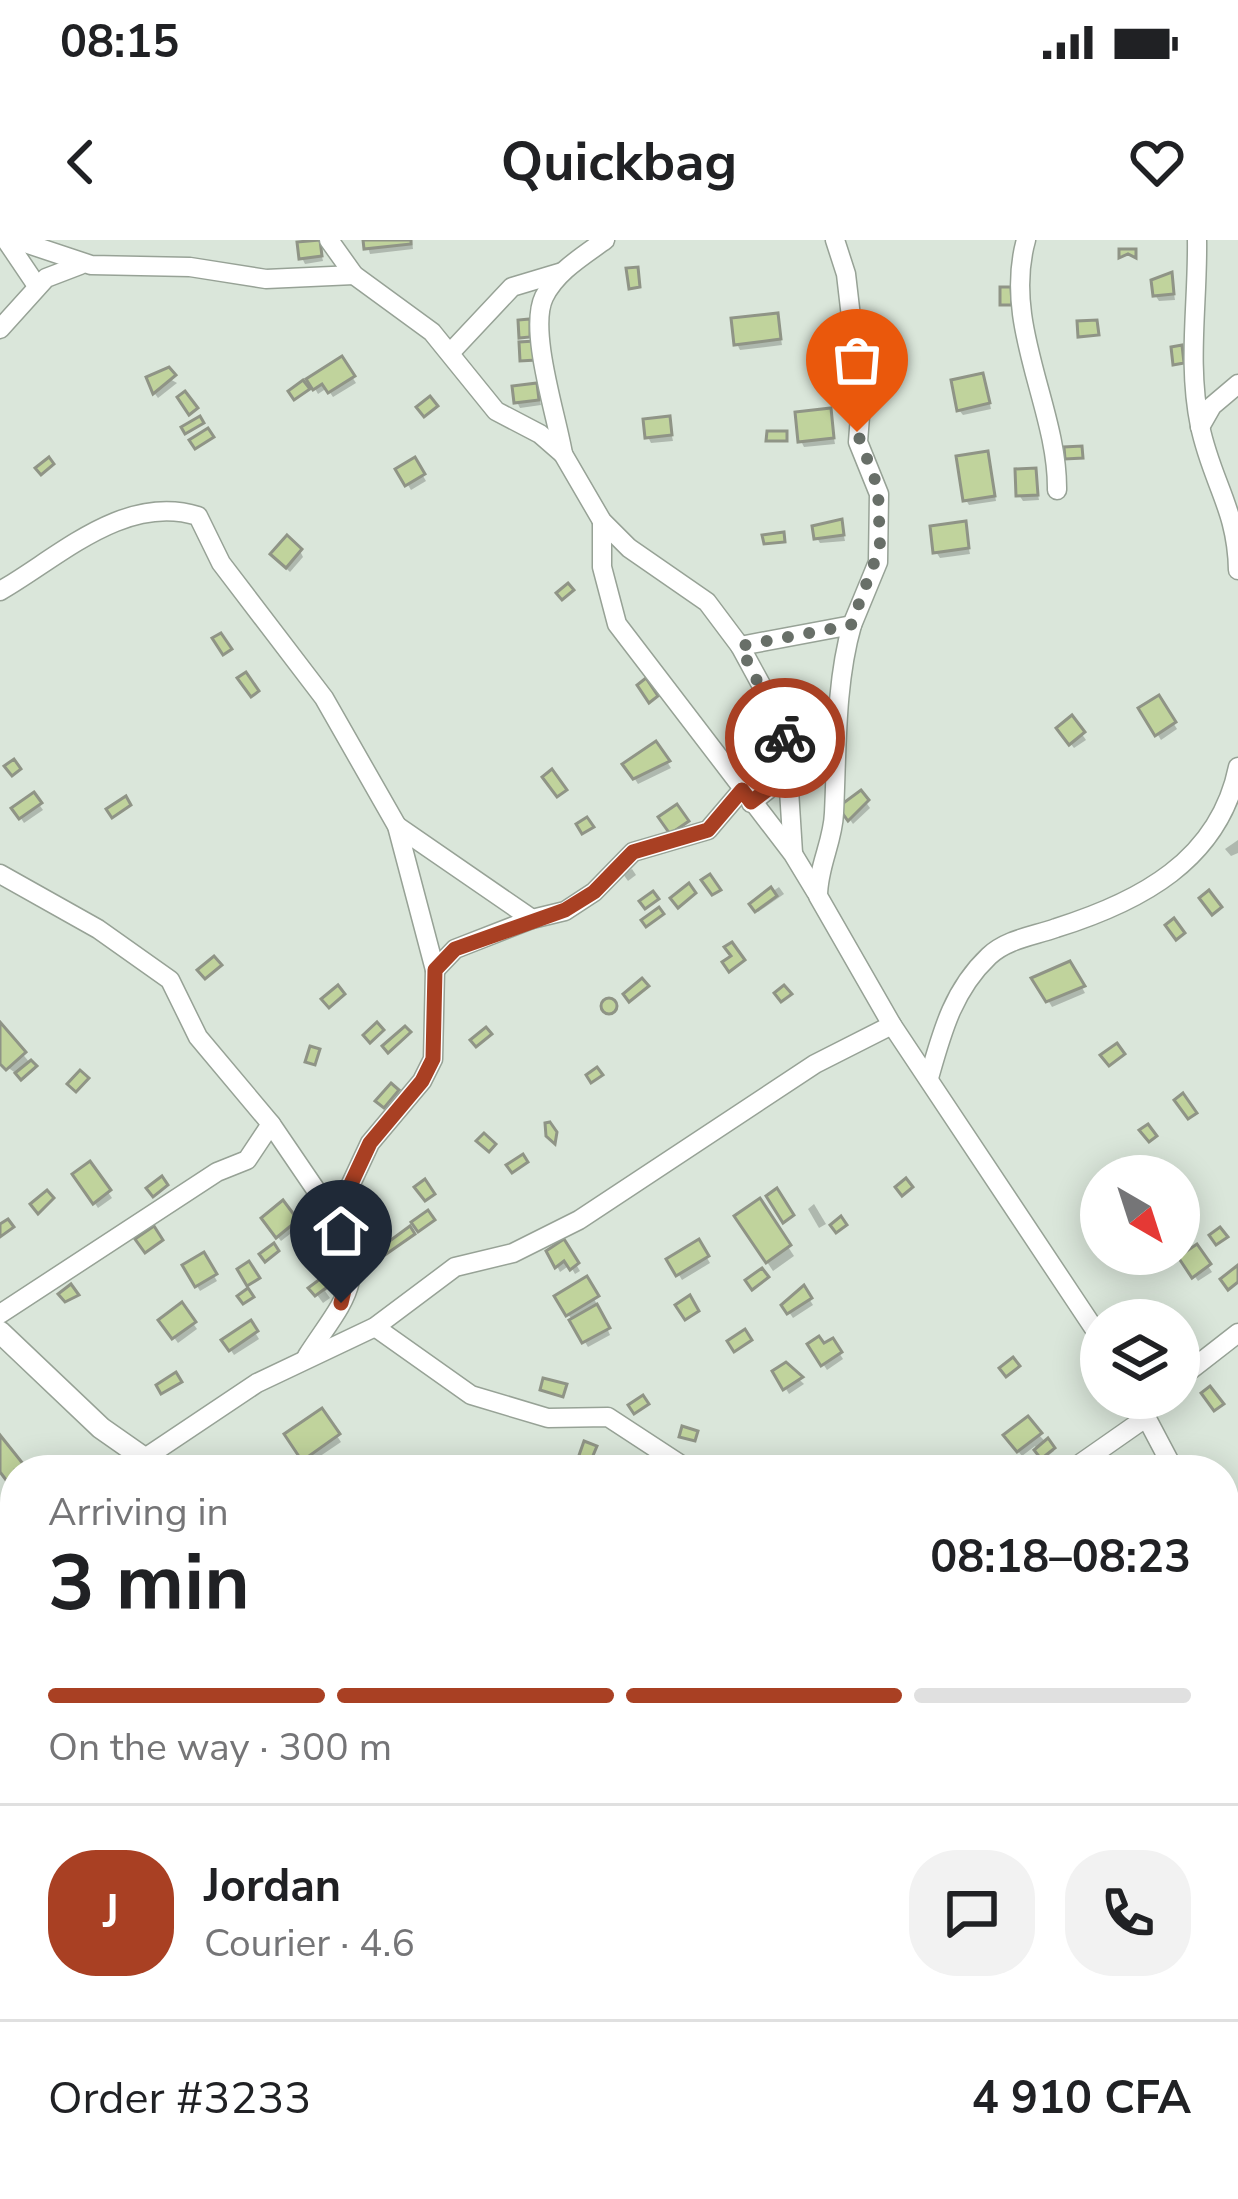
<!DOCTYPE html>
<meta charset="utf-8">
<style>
body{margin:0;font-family:"Nunito Sans",sans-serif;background:#f2f2f2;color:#202124;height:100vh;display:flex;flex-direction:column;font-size:45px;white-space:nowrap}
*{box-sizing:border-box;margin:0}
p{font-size:39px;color:#757577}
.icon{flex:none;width:66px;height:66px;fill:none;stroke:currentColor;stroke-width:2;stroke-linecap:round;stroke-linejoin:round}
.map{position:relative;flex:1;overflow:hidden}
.drawer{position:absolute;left:0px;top:1215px;width:1239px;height:744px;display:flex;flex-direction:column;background:#fff;border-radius:48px 48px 0 0;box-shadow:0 6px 30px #0003}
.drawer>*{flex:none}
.needle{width:78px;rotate:141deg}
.tools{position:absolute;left:1080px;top:915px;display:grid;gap:24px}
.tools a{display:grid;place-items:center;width:120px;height:120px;border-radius:50%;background:#fff;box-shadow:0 6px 30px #0003;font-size:60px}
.pin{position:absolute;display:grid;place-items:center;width:102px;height:102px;color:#fff;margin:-123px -51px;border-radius:50% 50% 50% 0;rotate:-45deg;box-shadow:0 0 12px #0007}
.pin .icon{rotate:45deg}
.courier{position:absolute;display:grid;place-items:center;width:120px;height:120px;margin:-60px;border:9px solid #a94023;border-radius:50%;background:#fff;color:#222;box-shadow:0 3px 15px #0007}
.headline em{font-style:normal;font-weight:700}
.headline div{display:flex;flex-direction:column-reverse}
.headline{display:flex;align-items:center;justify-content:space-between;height:204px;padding:0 48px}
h1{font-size:78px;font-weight:700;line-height:90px}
.bar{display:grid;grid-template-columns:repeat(4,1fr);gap:18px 12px;align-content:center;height:144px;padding:0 48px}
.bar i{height:15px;border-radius:9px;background:#e0e0e0}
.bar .on{background:#a94023}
.bar p{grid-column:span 4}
.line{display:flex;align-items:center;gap:30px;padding:0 48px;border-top:3px solid #e0e0e0}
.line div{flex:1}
.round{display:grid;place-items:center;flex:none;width:126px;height:126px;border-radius:48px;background:#f2f2f2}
.status{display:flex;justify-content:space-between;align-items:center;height:84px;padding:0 60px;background:#fff;direction:ltr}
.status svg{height:33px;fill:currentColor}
header{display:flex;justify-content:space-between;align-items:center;height:156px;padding:0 48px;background:#fff;font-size:54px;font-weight:700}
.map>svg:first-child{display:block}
.shadow{fill:#0003}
.building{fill:#c0d39c;stroke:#8f9486;stroke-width:3}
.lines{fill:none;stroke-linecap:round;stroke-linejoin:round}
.minor-casing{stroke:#97a296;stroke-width:21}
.tertiary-casing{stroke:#97a296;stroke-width:24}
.minor{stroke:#fff;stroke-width:18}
.tertiary{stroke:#fff;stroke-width:21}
.done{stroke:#686f68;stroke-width:12;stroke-dasharray:0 21.6}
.route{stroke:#a94023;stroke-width:15}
</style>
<div class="status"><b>08:15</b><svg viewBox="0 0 49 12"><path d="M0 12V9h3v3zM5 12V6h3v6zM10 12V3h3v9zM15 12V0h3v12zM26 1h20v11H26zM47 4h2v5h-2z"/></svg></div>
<header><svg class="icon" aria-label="back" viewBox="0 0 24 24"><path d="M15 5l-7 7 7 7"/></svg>Quickbag<svg class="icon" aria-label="heart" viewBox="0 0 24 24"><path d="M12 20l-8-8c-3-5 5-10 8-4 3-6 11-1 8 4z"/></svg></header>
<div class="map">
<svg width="1238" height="1959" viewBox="0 0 1238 1959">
<rect width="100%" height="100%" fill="#dae6da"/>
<!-- shadow -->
<g class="shadow">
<polygon points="366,0 412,0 413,9 370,14"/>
<polygon points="318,2 323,21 305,24 302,18"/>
<polygon points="1171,35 1175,60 1159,61 1155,55"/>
<polygon points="777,76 782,105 740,110 737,104"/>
<polygon points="341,120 356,143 333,157 327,148 318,154 310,140"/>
<polygon points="157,132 177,143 158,158 150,147"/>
<polygon points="985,142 991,169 963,175 959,170"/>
<polygon points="536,146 541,165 520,168 517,162"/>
<polygon points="829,171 835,204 804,207 801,201"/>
<polygon points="668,179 673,201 651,203 648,197"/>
<polygon points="987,214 996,261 969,265 966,260"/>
<polygon points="414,221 426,241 411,250 399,230"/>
<polygon points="1034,231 1039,260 1023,261 1019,255"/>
<polygon points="841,282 845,301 820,303 817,298"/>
<polygon points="964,285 970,314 940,318 936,312"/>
<polygon points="300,311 303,317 290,332 277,320"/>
<polygon points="1158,459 1177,489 1161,500 1142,469"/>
<polygon points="1072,480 1086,500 1074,508 1063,494"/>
<polygon points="656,505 671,528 638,544 626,525"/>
<polygon points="860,554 870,568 853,584 842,568"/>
<polygon points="33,556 43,570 24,583 15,569"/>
<polygon points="1238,600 1238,613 1231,616 1225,609"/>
<polygon points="632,629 636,635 628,641 623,634"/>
<polygon points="779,647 784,654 758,672 753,665"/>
<polygon points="1069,724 1085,753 1052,767 1036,740"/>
<polygon points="616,763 618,768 609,775 603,766"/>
<polygon points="0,787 35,829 24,839 0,822"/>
<polygon points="89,925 112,958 98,968 76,935"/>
<polygon points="363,944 368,951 356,962 351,955"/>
<polygon points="759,962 794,1016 773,1031 743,986"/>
<polygon points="814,964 826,984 819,988 808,969"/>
<polygon points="296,981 299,987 281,1001 268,985"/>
<polygon points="563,1003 580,1031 575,1034 570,1025 560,1032 550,1012"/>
<polygon points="698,1003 710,1023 682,1040 670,1020"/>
<polygon points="1196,1008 1212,1032 1198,1041 1182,1018"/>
<polygon points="1136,1014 1162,1014 1164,1017 1147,1029"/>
<polygon points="203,1017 217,1041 200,1051 186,1027"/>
<polygon points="335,1033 340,1041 325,1051 330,1058 323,1063 312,1048"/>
<polygon points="586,1040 610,1095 588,1107 558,1057"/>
<polygon points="803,1049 813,1065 793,1078 785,1066"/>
<polygon points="181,1067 197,1089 178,1103 162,1081"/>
<polygon points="250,1084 259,1099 234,1115 225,1101"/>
<polygon points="832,1102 843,1119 827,1130 811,1105"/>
<polygon points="785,1126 804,1144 789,1154 776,1132"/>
<polygon points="321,1172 341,1202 307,1225 288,1195"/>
<polygon points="1039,1195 1054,1211 1044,1219 1035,1206 1022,1216 1010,1201"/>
<polygon points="12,1666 15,1679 2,1689 5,1701 0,1696 0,1675"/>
<polygon points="1,1918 10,1931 0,1939 0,1919"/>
<polygon points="553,1944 586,1944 597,1957 554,1959 559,1952"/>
</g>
<!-- building -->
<g class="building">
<polygon points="320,0 322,16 299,19 297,2"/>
<polygon points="363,0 411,0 411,4 364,9"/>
<polygon points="1119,9 1136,9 1136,18 1128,14 1119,18"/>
<polygon points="638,27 640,47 629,49 626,28"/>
<polygon points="1172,32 1174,54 1153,56 1151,40"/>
<polygon points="1000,47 1011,47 1012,65 1000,65"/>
<polygon points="778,73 781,99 734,105 731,78"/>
<polygon points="530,79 530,97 519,98 518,80"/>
<polygon points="1097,80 1099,95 1078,97 1077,81"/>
<polygon points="535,101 536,120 520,121 519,102"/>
<polygon points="1182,105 1184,123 1173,125 1171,107"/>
<polygon points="342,116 355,136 328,153 322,144 313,150 306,139"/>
<polygon points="169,127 176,135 153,154 146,137"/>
<polygon points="983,133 990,163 957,171 951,140"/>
<polygon points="303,140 310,149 294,160 288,151"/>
<polygon points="537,143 539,160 514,163 512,146"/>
<polygon points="185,151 198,168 189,175 177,157"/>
<polygon points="430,156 438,166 424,177 416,167"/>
<polygon points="831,168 834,198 798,202 795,172"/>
<polygon points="200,176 204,183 185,194 181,187"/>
<polygon points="670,176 672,195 645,198 643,179"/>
<polygon points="208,188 214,197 195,209 189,200"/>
<polygon points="767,191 787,191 787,201 766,201"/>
<polygon points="1082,206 1083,218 1065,219 1064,207"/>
<polygon points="988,211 995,256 963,261 956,216"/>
<polygon points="49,217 54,224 41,235 35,228"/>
<polygon points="415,217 425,234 405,246 395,229"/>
<polygon points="1036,228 1038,255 1016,256 1015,229"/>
<polygon points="842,279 844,295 814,299 812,286"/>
<polygon points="966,281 969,308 933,313 930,286"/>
<polygon points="784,292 785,302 764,304 762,295"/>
<polygon points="287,295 302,309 286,328 270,314"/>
<polygon points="568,343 574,350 562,360 556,353"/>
<polygon points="221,393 232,409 223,415 212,398"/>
<polygon points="246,432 259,451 251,457 237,438"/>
<polygon points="646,438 658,456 649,463 637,445"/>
<polygon points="1159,455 1176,482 1155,496 1138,468"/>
<polygon points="1072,475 1085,492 1069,505 1056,488"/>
<polygon points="656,501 670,521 633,539 622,524"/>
<polygon points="14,519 21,529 12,536 4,526"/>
<polygon points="552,529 567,550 557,557 542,537"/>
<polygon points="861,550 869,560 848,581 838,567"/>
<polygon points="34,552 42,563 19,579 11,568"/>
<polygon points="126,556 131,565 112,578 106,569"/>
<polygon points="677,564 689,581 670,594 658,577"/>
<polygon points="587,577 594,587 582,594 576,584"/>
<polygon points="710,634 721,650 712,655 701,640"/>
<polygon points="689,643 696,653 678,668 670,658"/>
<polygon points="771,647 777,656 755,672 749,664"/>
<polygon points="1209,650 1222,667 1212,675 1199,658"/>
<polygon points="653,651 659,659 645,669 639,661"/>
<polygon points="659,667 664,674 646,687 641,680"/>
<polygon points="1174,678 1185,693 1176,700 1165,685"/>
<polygon points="732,702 745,720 729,732 722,722 731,716 724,707"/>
<polygon points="214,716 222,725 205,739 197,730"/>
<polygon points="1070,721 1085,746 1046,762 1031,738"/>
<polygon points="642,738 649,746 629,762 623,754"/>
<polygon points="338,745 345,754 329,768 321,759"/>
<polygon points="784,745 792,754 781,762 774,753"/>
<circle cx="609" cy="766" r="8"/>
<polygon points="0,782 26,812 6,830 0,824"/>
<polygon points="377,782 384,790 370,803 363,795"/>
<polygon points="405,786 411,792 388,813 382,806"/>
<polygon points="486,787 492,794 476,807 470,800"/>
<polygon points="1117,803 1125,814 1109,826 1100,815"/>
<polygon points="310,806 320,809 315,825 305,822"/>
<polygon points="31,820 37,826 21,840 15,833"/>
<polygon points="597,827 603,835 591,843 586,835"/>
<polygon points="80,830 89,838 76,852 67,844"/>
<polygon points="391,843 399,850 384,868 375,861"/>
<polygon points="1183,853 1197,873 1188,879 1174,860"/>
<polygon points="550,882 557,892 555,904 546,896 545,883"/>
<polygon points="1148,884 1157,896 1149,902 1139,890"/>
<polygon points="484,893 496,904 489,912 476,901"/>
<polygon points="523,914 528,922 512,933 506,925"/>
<polygon points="90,921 111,950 93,964 72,934"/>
<polygon points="162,936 168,945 153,957 146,948"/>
<polygon points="906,938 913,947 902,956 895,947"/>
<polygon points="425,939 435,954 425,961 414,947"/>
<polygon points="777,948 794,975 783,983 766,956"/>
<polygon points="47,950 54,958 38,974 30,964"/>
<polygon points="760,958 791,1005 766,1023 734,976"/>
<polygon points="283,960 298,980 276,998 261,978"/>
<polygon points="428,970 435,980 418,992 411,982"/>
<polygon points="841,976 847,985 836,993 830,985"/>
<polygon points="8,979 14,987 0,997 0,984"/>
<polygon points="154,986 163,1000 145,1013 135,999"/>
<polygon points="410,986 415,994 385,1015 380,1008"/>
<polygon points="1220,987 1228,997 1216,1005 1209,995"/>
<polygon points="564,999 579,1023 570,1030 564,1021 555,1028 546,1011"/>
<polygon points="699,999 709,1016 676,1036 666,1019"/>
<polygon points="274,1003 279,1011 265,1022 259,1014"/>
<polygon points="1197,1004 1211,1024 1192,1038 1178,1017"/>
<polygon points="204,1012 217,1034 195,1047 182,1025"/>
<polygon points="1134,1014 1158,1014 1142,1025"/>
<polygon points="249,1021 260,1038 247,1046 237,1029"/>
<polygon points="1238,1025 1238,1042 1228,1050 1220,1039"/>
<polygon points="335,1028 341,1037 315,1056 308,1048"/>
<polygon points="762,1028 769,1037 752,1050 745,1040"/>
<polygon points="587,1036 599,1056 566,1076 554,1056"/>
<polygon points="71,1044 79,1055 65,1062 58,1054"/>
<polygon points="804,1045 812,1058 787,1074 781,1065"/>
<polygon points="248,1048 254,1057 243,1064 237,1056"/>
<polygon points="690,1055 699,1071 685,1080 675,1065"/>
<polygon points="182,1062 196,1082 172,1099 158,1080"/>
<polygon points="597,1064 610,1088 582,1103 569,1080"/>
<polygon points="251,1080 258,1091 229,1111 221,1100"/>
<polygon points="745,1089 752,1100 734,1112 727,1101"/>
<polygon points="819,1096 824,1103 833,1098 842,1112 821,1126 807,1104"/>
<polygon points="1013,1117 1020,1126 1006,1137 999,1128"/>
<polygon points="786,1122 803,1137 783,1150 772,1131"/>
<polygon points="176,1132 182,1142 161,1154 156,1145"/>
<polygon points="543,1138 567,1144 563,1157 540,1150"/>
<polygon points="1210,1146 1224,1164 1214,1171 1201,1153"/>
<polygon points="643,1155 649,1164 634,1174 628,1165"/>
<polygon points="322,1168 340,1194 302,1221 284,1194"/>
<polygon points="1028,1176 1042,1193 1017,1212 1003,1195"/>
<polygon points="682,1186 698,1191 695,1201 679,1197"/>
<polygon points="0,1195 28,1230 15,1230 12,1248 0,1232"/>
<polygon points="1048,1198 1055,1208 1041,1219 1034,1210"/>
<polygon points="584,1201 597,1206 589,1225 577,1221"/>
<polygon points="1233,1544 1238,1549 1235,1564 1224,1553"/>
<polygon points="13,1662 15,1677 5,1685 0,1672"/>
<polygon points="1232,1902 1238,1904 1238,1939 1224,1934"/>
<polygon points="551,1944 588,1944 571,1959 552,1959 556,1951"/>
<polygon points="1017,1944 1022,1950 1016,1959 995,1959"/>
</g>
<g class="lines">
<defs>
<g id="minor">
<polyline points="6,0 37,46"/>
<polyline points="16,0 91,25 190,27 266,39 354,35"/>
<polyline points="329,0 354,35 432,92 496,171 540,194 563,214 602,281 629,308 707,362 740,406 777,474 787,505 788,534 751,563"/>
<polyline points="835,0 846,34 861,163 858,202 879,254 878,322 852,385"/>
<path d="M1026,0c-24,85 32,168 31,250"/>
<path d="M1197,0c1,63 -10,123 3,186 12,57 37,83 38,144"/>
<polyline points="0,89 46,38 80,25"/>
<polyline points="450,113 512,47 562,32"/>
<polyline points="1200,187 1212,166 1238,144"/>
<path d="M563,214c-6,-37 -35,-124 -19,-157 12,-25 39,-41 61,-57"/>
<polyline points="602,281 602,327 617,384 793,614 816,652"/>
<path d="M0,351c58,-33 124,-98 198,-75l23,47 103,135 73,128 38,144 20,-21 77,-30"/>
<path d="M740,406l112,-21c-17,59 -15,127 -18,188 -1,29 -16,53 -16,83l74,129 209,314"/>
<polyline points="788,534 793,613"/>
<polyline points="397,586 532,679 565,671 594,652 633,612 708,590 742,550"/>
<polyline points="0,634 98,689 170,740 198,797 271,884 247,920 217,932 0,1074"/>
<path d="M929,838c13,-46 24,-88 60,-122 18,-17 45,-20 67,-28 83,-26 163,-67 182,-161"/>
<polyline points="271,884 335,978"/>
<polyline points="375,1087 471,1155 548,1178 608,1177 689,1230"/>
<path d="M307,1116c34,-53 64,-76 28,-138l35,-75 52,-62 11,-22 2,-89"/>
<polyline points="1179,1139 1238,1093"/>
<polyline points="1136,1158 1174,1230"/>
<polyline points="127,1230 257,1143 375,1087 455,1027 513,1013 579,980 815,824 892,785"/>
<polyline points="1071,1230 1144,1179"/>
<polyline points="1224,1277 1238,1287"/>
<polyline points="1224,1315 1238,1304"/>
<polyline points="0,1328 15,1315"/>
<polyline points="0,1565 15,1553"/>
<polyline points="1224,1796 1238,1802"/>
<polyline points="12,1840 15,1791"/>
<polyline points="293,1944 304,1959"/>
<polyline points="491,1944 501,1959"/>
<polyline points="813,1944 824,1959"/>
<polyline points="1041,1944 1052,1959"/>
<polyline points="25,1959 29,1944"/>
<polyline points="58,1959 76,1947"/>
<polyline points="336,1959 358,1944"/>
</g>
<g id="tertiary">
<polyline points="0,1092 101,1188 161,1230"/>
<polyline points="1224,1540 1238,1528"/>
<polyline points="1224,1593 1238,1598"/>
<polyline points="656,1959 677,1944"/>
</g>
</defs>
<!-- minor casing -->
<use href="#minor" class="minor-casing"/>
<!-- tertiary casing -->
<use href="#tertiary" class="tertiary-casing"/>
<!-- minor -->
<use href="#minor" class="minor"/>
<!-- tertiary -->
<use href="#tertiary" class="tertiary"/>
</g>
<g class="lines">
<!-- done -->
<polyline class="done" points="785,498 740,406 851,385 880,307 878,248 857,192"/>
<!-- route -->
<polyline class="route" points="341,1063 353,1012 335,978 370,903 422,841 433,819 435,730 455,709 565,670 594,652 633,612 708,590 742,550 751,562 788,534 785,498"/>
</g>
</svg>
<div class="tools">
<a><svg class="needle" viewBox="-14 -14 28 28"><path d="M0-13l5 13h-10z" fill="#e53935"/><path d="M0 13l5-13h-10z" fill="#757577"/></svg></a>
<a><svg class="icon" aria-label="layers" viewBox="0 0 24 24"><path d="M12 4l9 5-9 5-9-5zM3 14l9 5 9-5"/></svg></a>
</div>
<div class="pin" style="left:857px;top:192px;background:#ea580c"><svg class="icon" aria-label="bag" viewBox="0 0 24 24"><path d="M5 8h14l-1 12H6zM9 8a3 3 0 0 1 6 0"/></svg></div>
<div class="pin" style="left:341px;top:1063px;background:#1f2937"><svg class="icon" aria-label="home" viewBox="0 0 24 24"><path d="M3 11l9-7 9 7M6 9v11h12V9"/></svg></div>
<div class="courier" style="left:785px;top:498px"><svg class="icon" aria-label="bike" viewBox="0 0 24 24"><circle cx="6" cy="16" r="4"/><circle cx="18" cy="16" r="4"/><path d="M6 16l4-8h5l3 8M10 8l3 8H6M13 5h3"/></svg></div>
<section class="drawer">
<div class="headline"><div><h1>3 min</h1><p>Arriving in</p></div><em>08:18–08:23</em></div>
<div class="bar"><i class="on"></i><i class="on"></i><i class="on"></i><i></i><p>On the way · 300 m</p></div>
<div class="line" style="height:216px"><b class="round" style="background:#a94023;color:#fff">J</b><div><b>Jordan</b><p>Courier · 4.6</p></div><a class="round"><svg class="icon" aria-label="chat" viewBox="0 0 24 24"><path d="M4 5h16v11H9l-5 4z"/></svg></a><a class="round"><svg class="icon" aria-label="phone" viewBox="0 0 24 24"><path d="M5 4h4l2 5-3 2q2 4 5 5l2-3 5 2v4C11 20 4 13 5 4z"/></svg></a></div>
<div class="line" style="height:156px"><div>Order #3233</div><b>4 910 CFA</b></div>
</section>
</div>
